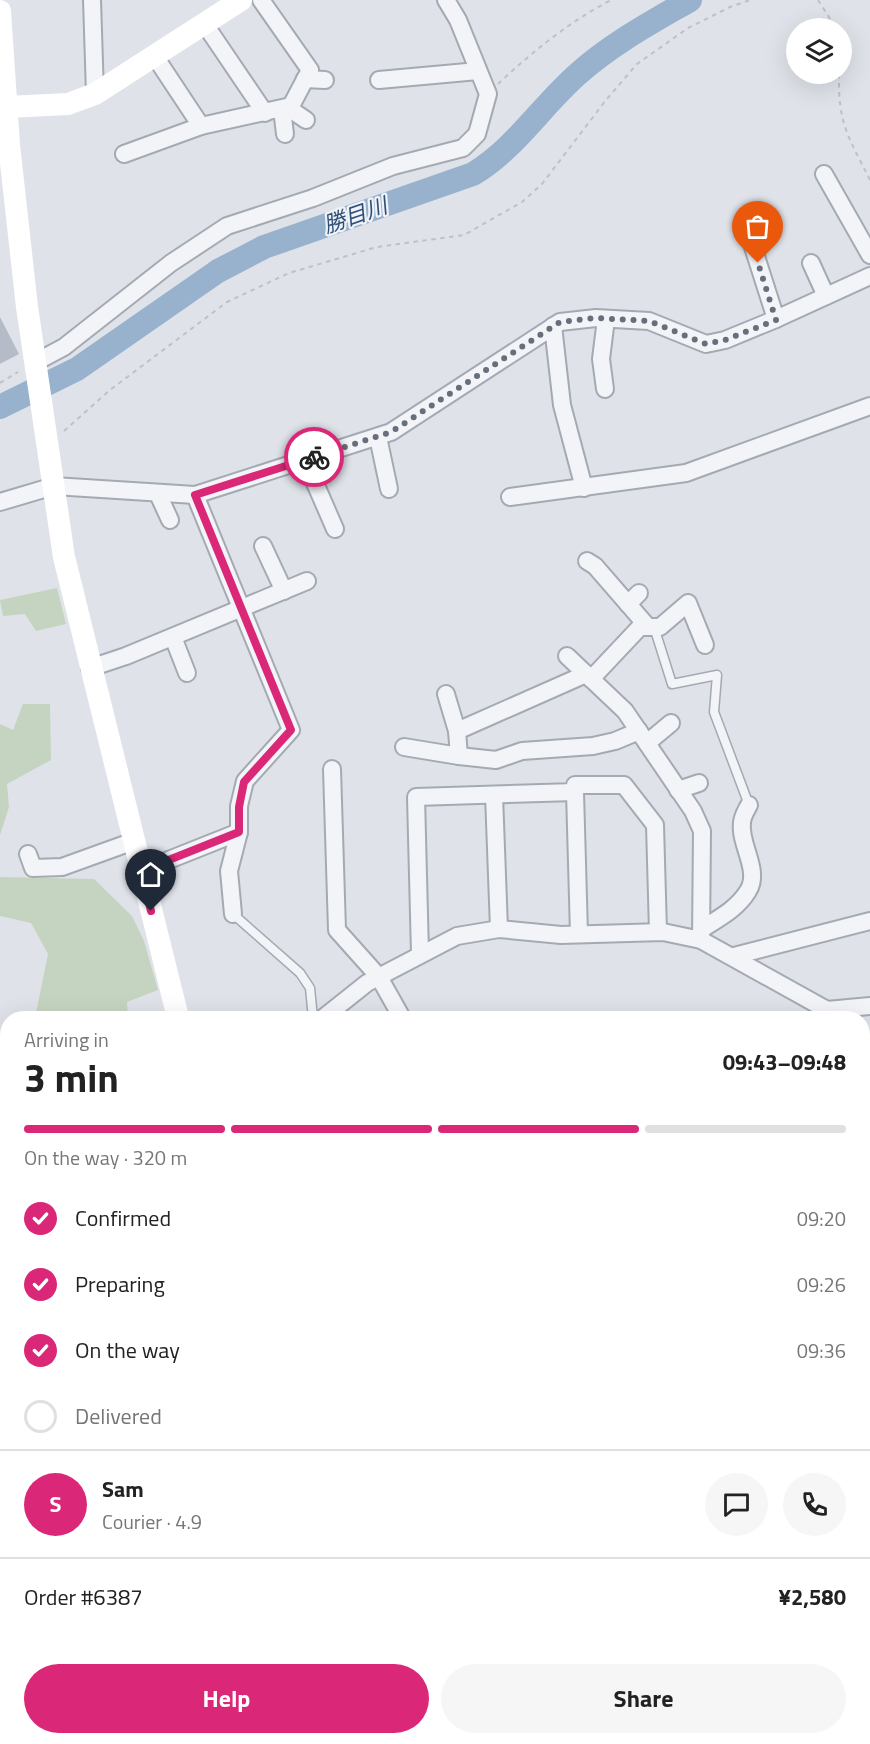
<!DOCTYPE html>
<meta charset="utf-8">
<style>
body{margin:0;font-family:"Titillium Web","Noto Sans JP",sans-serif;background:#f6f6f6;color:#222;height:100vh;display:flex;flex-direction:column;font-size:22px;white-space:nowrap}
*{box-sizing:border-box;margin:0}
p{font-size:20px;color:#767676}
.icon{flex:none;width:33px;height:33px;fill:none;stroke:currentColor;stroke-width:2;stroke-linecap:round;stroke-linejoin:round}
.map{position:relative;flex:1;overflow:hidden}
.panel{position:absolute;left:0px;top:1011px;width:870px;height:734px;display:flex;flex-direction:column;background:#fff;border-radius:24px 24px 0 0;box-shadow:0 6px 24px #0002}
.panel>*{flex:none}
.tools{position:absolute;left:786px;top:18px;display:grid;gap:12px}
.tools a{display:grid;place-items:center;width:66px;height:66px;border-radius:50%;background:#fff;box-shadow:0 6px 24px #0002;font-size:30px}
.pin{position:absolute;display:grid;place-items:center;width:51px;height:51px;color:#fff;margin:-62px -26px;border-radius:50% 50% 50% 0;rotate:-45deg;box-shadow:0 0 6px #0007}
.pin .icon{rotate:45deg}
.courier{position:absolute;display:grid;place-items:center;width:60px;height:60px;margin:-30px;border:4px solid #db2777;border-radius:50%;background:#fff;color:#222;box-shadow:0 2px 8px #0007}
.head em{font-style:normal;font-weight:700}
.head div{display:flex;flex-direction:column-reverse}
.head{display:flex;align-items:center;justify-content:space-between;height:102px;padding:0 24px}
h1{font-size:39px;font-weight:700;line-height:45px}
.bar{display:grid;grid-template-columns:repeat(4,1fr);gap:9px 6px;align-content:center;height:72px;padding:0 24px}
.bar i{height:8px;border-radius:4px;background:#e0e0e0}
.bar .active{background:#db2777}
.bar p{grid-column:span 4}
.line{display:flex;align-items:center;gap:15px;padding:0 24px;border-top:2px solid #e0e0e0}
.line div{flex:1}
.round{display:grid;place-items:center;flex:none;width:63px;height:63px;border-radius:32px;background:#f6f6f6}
ol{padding:0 24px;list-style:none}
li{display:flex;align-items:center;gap:18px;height:66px}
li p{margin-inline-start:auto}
li .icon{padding:6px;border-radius:50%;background:#db2777;color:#fff;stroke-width:4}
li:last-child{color:#767676}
li i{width:33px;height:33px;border:3px solid #e0e0e0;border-radius:50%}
.action{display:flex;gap:12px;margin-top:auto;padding:12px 24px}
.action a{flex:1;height:69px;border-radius:36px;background:#db2777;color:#fff;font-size:24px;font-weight:700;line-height:69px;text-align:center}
.action a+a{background:#f6f6f6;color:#222}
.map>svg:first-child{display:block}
.green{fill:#c5d4c0}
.water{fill:#98b1cc}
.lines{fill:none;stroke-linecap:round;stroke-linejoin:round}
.river{stroke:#98b1cc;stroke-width:24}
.building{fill:#b6bcc7}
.lane-casing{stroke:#a4aab4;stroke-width:11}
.street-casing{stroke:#a4aab4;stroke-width:20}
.path{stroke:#bdc1c8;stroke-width:2;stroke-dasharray:4.5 4.5;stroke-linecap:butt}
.lane{stroke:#f2f4f7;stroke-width:8}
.street{stroke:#f2f4f7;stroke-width:16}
.secondary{stroke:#fff;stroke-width:22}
.done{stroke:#676f7c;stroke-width:6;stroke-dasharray:0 10.8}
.route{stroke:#db2777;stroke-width:8}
.labels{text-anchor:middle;stroke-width:4.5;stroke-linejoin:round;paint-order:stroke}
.water-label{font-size:22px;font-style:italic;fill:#2e5078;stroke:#eff2f7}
</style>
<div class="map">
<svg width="870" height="1744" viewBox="0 0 870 1744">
<rect width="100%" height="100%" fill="#dfe3e9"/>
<!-- green -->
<g class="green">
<polygon points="57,588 66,624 36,631 25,614 3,616 0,600"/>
<polygon points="23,704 50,704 51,760 7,784 9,807 0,835 0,724 13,730"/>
<polygon points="0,877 94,879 132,916 144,941 158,990 127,1002 128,1018 35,1018 48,954 31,923 0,916"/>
<polygon points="7,1291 7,1347 0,1307"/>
<polygon points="0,1411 7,1414 7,1462 0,1461"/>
<polygon points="0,1538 8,1541 8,1674 0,1739"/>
</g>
<!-- water -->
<polygon class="water" points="863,1092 870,1095 870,1135 863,1153"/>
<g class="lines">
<!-- river -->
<g class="river">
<path d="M0,407l77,-38 141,-98 46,-24 209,-73c43,-26 69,-69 106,-101 34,-30 73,-51 111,-73"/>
<polyline points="862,1309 870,1232"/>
<polyline points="412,1744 423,1737"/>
</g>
</g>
<!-- building -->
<polygon class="building" points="0,317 19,354 0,364"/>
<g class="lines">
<defs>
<g id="lane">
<polyline points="654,627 672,684 717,675 714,712 749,805"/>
<polyline points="233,914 300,973 310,988 313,1018"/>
</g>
<g id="street">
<polyline points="92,0 95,94"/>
<polyline points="204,23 265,113"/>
<polyline points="154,55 201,126"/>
<polyline points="305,79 325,80"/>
<polyline points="379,80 478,71"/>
<polyline points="287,107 306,120"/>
<polyline points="282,109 285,134"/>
<polyline points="124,154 201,126 291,106 310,70 261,0"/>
<polyline points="824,174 870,255"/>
<polyline points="752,244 776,319"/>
<polyline points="811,263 826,296"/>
<polyline points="553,326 562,405 584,488"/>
<polyline points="36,362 64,347 171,263 227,226 313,198 393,166 463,148 477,134 488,94 458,20 446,0"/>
<polyline points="605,389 601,359 606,319"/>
<polyline points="378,437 389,489"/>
<polyline points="305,460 335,529"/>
<polyline points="158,494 170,520"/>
<polyline points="195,495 291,730 245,781 239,806 239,832"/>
<polyline points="510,497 686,473 870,406"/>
<polyline points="0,502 54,486 195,495 391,432 560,322 596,318 649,321 706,344 725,340 776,319 870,276"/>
<polyline points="263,546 284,591"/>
<polyline points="587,561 595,566 648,627"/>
<polyline points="628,604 639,593"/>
<polyline points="173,637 187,673"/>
<polyline points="567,656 625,711 693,811 702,831 701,940"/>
<polyline points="90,668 126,656 307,581"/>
<polyline points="591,679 640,627 660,627 688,603 705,645"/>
<polyline points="446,694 457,731 586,674"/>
<polyline points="647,743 671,723"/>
<polyline points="404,747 459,756 457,731"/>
<polyline points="459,756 496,760 522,751 593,746 615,741 639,731"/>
<polyline points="332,769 337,930 379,977 402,1018"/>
<polyline points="678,790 699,783"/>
<polyline points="575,792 579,934"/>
<polyline points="494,795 499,929"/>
<polyline points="28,854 33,868 62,867 134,841"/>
<polyline points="141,871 239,832 229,871 233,914"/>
<path d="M702,929c17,-11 35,-20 46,-38 13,-20 -9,-47 -6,-68 0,-6 4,-12 7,-18"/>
<polyline points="420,954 416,797 575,792 575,785 624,785 655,825 658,932"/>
<polyline points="734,956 870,921"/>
<polyline points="323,1018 367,983 457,936 499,929 561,935 663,932 701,940 827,1010 870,1006"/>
<polyline points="0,1106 8,1105"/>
<polyline points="0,1339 8,1339"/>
<polyline points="0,1509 8,1515"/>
<polyline points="147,1744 154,1737"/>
</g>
</defs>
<!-- lane casing -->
<use href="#lane" class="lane-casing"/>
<!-- street casing -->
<use href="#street" class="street-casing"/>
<!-- path -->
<g class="path">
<polyline points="818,0 836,28"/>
<path d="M839,74c-1,50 9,62 31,106"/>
<path d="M498,84c34,-32 71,-62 113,-84"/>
<polyline points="0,383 18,372"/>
<polyline points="64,431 110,390 227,302 289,273 377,247 464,235 522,202 542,184 606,100 637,64 688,28 730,7 750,0"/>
</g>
<!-- lane -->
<use href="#lane" class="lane"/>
<!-- street -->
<use href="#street" class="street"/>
<!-- secondary -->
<g class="secondary">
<polyline points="0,11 9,145 27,307 64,557 178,1018"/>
<polyline points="7,107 68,104 95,94 241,0"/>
<polyline points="317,1737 322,1744"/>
</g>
</g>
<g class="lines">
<!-- done -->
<polyline class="done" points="314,457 391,432 560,322 596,318 649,321 706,344 725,340 776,320 758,263"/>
<!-- route -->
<polyline class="route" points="151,911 141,871 239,832 239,807 244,782 291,730 195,495 314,457"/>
</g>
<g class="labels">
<!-- water labels -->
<g class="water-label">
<text transform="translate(355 215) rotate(-19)" y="8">勝目川</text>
</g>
</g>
</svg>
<div class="tools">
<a><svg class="icon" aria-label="layers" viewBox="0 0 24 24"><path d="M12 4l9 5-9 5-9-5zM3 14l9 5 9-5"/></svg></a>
</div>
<div class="pin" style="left:758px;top:263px;background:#ea580c"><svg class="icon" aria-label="bag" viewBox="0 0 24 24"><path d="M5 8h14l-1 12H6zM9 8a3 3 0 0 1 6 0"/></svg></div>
<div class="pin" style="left:151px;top:911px;background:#1f2937"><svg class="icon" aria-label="home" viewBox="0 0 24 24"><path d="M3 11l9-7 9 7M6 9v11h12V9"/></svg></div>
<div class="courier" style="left:314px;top:457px"><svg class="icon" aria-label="bike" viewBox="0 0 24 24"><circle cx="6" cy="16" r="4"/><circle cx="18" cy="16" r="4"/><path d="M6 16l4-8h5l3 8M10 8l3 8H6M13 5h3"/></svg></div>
<section class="panel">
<div class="head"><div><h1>3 min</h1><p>Arriving in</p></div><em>09:43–09:48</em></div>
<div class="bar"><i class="active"></i><i class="active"></i><i class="active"></i><i></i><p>On the way · 320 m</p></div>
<ol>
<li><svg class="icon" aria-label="check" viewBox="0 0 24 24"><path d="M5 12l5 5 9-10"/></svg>Confirmed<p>09:20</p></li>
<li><svg class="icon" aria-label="check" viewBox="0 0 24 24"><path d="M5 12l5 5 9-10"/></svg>Preparing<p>09:26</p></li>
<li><svg class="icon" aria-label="check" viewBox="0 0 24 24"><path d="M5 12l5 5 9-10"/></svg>On the way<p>09:36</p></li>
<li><i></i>Delivered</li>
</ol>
<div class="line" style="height:108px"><b class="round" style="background:#db2777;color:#fff">S</b><div><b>Sam</b><p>Courier · 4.9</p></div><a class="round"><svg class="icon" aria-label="chat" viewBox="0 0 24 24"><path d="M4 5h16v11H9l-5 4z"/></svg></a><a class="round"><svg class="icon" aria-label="phone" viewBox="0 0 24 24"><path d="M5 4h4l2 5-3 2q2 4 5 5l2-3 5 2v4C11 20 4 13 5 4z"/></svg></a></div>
<div class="line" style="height:78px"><div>Order #6387</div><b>¥2,580</b></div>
<div class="action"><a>Help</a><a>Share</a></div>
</section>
</div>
